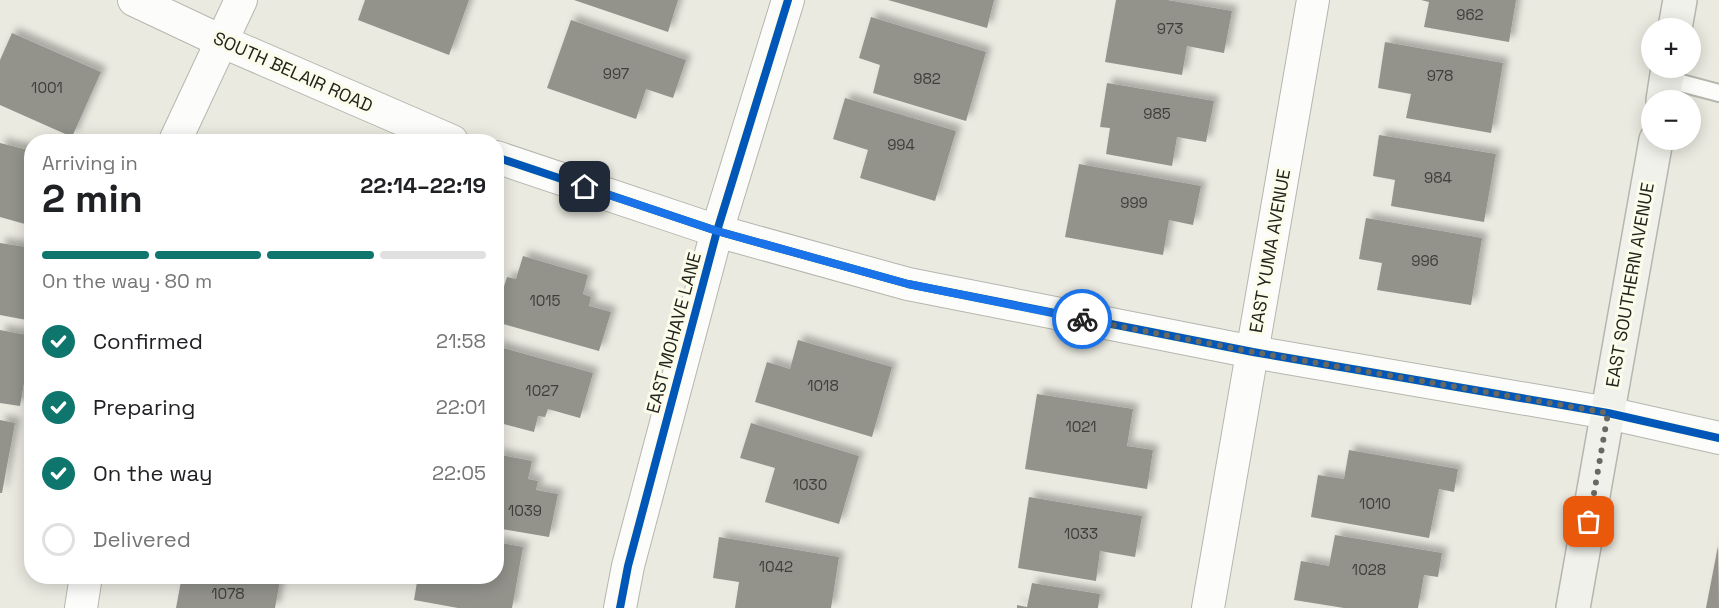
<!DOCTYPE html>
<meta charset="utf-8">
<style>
body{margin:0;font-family:"Space Grotesk",sans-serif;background:#f2f2f2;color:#202124;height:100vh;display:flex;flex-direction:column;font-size:22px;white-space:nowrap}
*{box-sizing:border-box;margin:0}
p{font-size:20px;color:#757577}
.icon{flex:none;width:33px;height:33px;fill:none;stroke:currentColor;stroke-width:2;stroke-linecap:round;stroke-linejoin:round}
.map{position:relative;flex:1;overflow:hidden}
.details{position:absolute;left:24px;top:134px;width:480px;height:450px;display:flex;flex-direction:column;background:#fff;border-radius:24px;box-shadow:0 3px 15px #0003}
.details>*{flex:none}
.fabs{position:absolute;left:1641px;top:18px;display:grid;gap:12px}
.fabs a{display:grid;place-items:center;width:60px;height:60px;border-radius:50%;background:#fff;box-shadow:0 3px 15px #0003;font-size:30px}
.pin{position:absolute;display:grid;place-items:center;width:51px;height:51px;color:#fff;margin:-26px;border-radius:12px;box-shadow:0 3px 9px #0006}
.courier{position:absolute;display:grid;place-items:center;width:60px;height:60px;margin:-30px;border:4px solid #1a73e8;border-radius:50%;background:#fff;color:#222;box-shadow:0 2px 8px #0007}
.headline em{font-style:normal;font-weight:600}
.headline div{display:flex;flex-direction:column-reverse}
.headline{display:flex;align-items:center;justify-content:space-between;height:102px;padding:0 18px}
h1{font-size:39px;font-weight:600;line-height:45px}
.bar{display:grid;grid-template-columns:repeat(4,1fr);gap:9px 6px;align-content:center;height:72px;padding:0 18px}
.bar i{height:8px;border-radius:4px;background:#e0e0e0}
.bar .selected{background:#0f766e}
.bar p{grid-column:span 4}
ol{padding:0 18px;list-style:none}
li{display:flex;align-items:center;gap:18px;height:66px}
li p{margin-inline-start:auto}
li .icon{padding:6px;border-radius:50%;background:#0f766e;color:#fff;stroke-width:4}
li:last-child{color:#757577}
li i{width:33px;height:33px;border:3px solid #e0e0e0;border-radius:50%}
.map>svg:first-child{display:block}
.building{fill:#93938c;filter:url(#shadow)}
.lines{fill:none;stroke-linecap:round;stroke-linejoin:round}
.lane-casing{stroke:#b5b6ae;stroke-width:20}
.street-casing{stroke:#b5b6ae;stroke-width:34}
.secondary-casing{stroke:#b5b6ae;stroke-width:36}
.lane{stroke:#fcfcfa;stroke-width:16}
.street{stroke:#fcfcfa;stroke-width:32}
.secondary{stroke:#f1f1eb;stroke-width:33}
.cycleway-casing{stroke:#fbfcea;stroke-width:11}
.cycleway{stroke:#0057b8;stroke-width:8}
.done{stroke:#686962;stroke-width:6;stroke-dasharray:0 10.8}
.route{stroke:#1a73e8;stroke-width:8}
.labels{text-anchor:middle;stroke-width:6;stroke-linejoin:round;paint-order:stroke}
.number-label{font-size:15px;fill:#3e3f39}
.street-label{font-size:18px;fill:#22231d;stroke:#fbfcea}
</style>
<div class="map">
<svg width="1719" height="608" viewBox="0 0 1719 608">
<defs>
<filter id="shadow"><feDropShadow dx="5.5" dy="-5.5" stdDeviation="3" flood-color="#0004"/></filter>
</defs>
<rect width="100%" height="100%" fill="#eaeae1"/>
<!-- building -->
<g class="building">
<polygon points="365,0 469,0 449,55 358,20"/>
<polygon points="574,0 678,0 668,32"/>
<polygon points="888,0 994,0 987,28"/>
<polygon points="1116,0 1167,0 1232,11 1224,53 1187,46 1182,75 1105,62"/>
<polygon points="1421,0 1516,0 1509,42 1424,27 1429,2"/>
<polygon points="871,17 986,52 966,121 873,93 880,65 859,58"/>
<polygon points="571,20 686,60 673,98 646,89 636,119 547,88"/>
<polygon points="12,33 101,72 72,137 0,105 0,60"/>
<polygon points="1385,42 1503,63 1491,133 1406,118 1411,94 1378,88"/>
<polygon points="1107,83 1214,101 1206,142 1177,137 1172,166 1106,154 1110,128 1100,127"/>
<polygon points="845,98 956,131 935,201 860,178 868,150 833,139"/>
<polygon points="1379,135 1496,154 1484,222 1391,206 1395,180 1373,176"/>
<polygon points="0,143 32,151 32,226 0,217"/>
<polygon points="1079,164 1201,186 1193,225 1169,220 1163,255 1065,237"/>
<polygon points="1366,218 1482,238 1471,305 1377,290 1382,263 1359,259"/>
<polygon points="0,243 32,248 32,321 0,315"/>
<polygon points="523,256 588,275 583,294 591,297 589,306 611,312 599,351 496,322 496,312 507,277 516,279"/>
<polygon points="0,330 32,336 20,406 0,403"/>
<polygon points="798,340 892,367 872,437 755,402 767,362 790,369"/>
<polygon points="496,346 593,373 580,418 548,409 545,417 538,416 534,432 496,422"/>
<polygon points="1037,394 1133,409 1127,446 1153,450 1147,489 1025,469"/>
<polygon points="0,420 15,423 2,493 0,493"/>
<polygon points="751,423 859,456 839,524 765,502 775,468 740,458"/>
<polygon points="1349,450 1458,469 1454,492 1439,489 1429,538 1311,517 1318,475 1344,479"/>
<polygon points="496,454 532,461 528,479 538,481 536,490 558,494 549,537 496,528"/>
<polygon points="1029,497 1142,516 1135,557 1100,551 1096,581 1018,568"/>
<polygon points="1335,535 1442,553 1438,577 1424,575 1418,608 1344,608 1294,600 1301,561 1329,566"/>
<polygon points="719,537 839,557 831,608 735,608 739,582 713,578"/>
<polygon points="496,542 523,547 512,608 458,608 414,600 418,576 496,576"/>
<polygon points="1718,546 1719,608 1706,608"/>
<polygon points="182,576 259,576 280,580 275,608 176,608"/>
<polygon points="1032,583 1100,594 1098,608 1017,608 1017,605 1027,607"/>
</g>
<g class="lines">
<defs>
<polyline id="lane" points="1666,79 1719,93"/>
<g id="street">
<polyline points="134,0 221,41 452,141"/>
<polyline points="175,141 241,0"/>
<polyline points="496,157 717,231 908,284 1253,352 1608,413 1719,438"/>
<polyline points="81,608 86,576"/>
<polyline points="620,608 628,566 717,231 788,0"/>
<polyline points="1208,608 1313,0"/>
</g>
<g id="secondary">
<polyline points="1675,28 1680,0"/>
<polyline points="1663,100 1668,68"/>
<polyline points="1573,608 1656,140"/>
</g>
</defs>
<!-- lane casing -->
<use href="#lane" class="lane-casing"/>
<!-- street casing -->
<use href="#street" class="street-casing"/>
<!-- secondary casing -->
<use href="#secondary" class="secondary-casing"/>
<!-- lane -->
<use href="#lane" class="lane"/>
<!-- street -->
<use href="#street" class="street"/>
<!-- secondary -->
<use href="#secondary" class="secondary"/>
<defs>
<g id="cycleway">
<polyline points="496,157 717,231 908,284 1253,352 1608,413 1719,438"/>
<polyline points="620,608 628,566 717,231 788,0"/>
</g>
</defs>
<!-- cycleway casing -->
<use href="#cycleway" class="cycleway-casing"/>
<!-- cycleway -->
<use href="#cycleway" class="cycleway"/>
</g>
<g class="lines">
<!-- done -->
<polyline class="done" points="1082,319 1253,352 1608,413 1589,522"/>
<!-- route -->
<polyline class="route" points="585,187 717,231 908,284 1082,319"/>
</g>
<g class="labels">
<!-- number labels -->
<g class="number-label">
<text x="1470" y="20">962</text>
<text x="1170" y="34">973</text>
<text x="616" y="79">997</text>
<text x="1440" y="81">978</text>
<text x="927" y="84">982</text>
<text x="47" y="93">1001</text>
<text x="1157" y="119">985</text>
<text x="901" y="150">994</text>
<text x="1438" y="183">984</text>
<text x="1134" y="208">999</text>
<text x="1425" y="266">996</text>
<text x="545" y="306">1015</text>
<text x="823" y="391">1018</text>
<text x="542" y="396">1027</text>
<text x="1081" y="432">1021</text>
<text x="810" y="490">1030</text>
<text x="1375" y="509">1010</text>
<text x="525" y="516">1039</text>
<text x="1081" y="539">1033</text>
<text x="776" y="572">1042</text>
<text x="1369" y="575">1028</text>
<text x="228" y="599">1078</text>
</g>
<!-- street labels -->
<g class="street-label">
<text transform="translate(293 72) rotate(24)" y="6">SOUTH BELAIR ROAD</text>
<text transform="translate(1270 251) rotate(-80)" y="6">EAST YUMA AVENUE</text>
<text transform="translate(1630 285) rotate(-80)" y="6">EAST SOUTHERN AVENUE</text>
<text transform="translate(674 333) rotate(-75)" y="6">EAST MOHAVE LANE</text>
</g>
</g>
</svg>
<div class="fabs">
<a>+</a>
<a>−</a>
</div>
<div class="pin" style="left:1589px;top:522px;background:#ea580c"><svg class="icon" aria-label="bag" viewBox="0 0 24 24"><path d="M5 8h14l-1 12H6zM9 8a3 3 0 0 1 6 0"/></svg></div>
<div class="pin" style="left:585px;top:187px;background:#1f2937"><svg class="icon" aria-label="home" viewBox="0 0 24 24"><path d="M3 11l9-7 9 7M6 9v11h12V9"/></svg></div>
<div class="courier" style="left:1082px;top:319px"><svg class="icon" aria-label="bike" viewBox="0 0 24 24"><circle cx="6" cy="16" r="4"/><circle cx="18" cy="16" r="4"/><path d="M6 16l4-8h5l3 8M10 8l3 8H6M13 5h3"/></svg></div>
<section class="details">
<div class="headline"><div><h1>2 min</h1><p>Arriving in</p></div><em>22:14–22:19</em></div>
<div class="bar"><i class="selected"></i><i class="selected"></i><i class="selected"></i><i></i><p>On the way · 80 m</p></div>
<ol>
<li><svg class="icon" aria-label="check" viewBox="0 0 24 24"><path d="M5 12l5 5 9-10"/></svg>Confirmed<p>21:58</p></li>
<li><svg class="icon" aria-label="check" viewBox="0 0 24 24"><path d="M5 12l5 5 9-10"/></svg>Preparing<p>22:01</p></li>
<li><svg class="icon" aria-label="check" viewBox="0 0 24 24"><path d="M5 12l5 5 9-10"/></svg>On the way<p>22:05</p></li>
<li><i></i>Delivered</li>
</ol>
</section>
</div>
